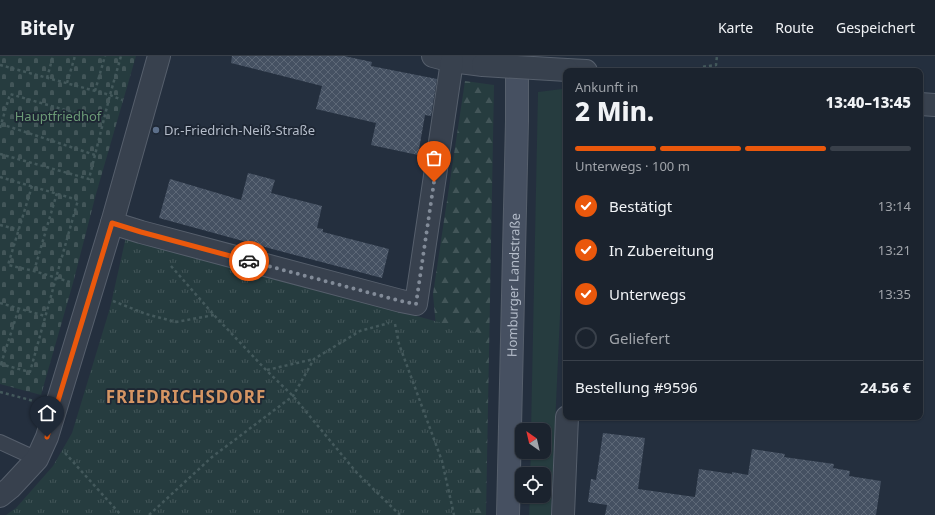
<!DOCTYPE html>
<html lang="de">
<meta charset="utf-8">
<style>
body{margin:0;font-family:"Noto Sans",sans-serif;background:#282f3a;color:#f1f3f6;height:100vh;display:flex;flex-direction:column;font-size:15px;white-space:nowrap}
*{box-sizing:border-box;margin:0}
p{font-size:13px;color:#a0a4aa}
.icon{flex:none;width:22px;height:22px;fill:none;stroke:currentColor;stroke-width:2;stroke-linecap:round;stroke-linejoin:round}
.map{position:relative;flex:1;overflow:hidden}
.side{position:absolute;left:563px;top:12px;width:360px;height:352px;display:flex;flex-direction:column;background:#1b232e;border-radius:8px;box-shadow:0 1px 3px #0004,0 0 0 1px #39404a}
.side>*{flex:none}
.needle{width:26px;rotate:326deg}
.tools{position:absolute;left:515px;top:367px;display:grid;gap:8px}
.tools a{display:grid;place-items:center;width:36px;height:36px;border-radius:8px;background:#1b232e;box-shadow:0 1px 3px #0004,0 0 0 1px #39404a;font-size:20px}
.pin{position:absolute;display:grid;place-items:center;width:34px;height:34px;color:#fff;margin:-41px -17px;border-radius:50% 50% 50% 0;rotate:-45deg;box-shadow:0 0 4px #0007}
.pin .icon{rotate:45deg}
.courier{position:absolute;display:grid;place-items:center;width:40px;height:40px;margin:-20px;border:3px solid #ea580c;border-radius:50%;background:#fff;color:#222;box-shadow:0 1px 5px #0007}
.head em{font-style:normal;font-weight:800}
.head div{display:flex;flex-direction:column-reverse}
.head{display:flex;align-items:center;justify-content:space-between;height:68px;padding:0 12px}
h1{font-size:26px;font-weight:800;line-height:30px}
.bar{display:grid;grid-template-columns:repeat(4,1fr);gap:6px 4px;align-content:center;height:48px;padding:0 12px}
.bar i{height:5px;border-radius:3px;background:#39404a}
.bar .selected{background:#ea580c}
.bar p{grid-column:span 4}
.line{display:flex;align-items:center;gap:10px;padding:0 12px;border-top:1px solid #39404a}
.line div{flex:1}
ol{padding:0 12px;list-style:none}
li{display:flex;align-items:center;gap:12px;height:44px}
li p{margin-inline-start:auto}
li .icon{padding:4px;border-radius:50%;background:#ea580c;color:#fff;stroke-width:4}
li:last-child{color:#a0a4aa}
li i{width:22px;height:22px;border:2px solid #39404a;border-radius:50%}
header{display:flex;align-items:center;gap:24px;box-sizing:border-box;height:56px;padding:0 20px;background:#1b232e;border-bottom:1px solid #39404a}
header strong{font-size:19px}
nav{display:flex;gap:22px;margin-inline-start:auto;font-size:14px}
.map>svg:first-child{display:block}
.grass{fill:#263c3f}
.forest{fill:url(#forest-firs)}
.cemetery{fill:url(#cemetery-stones)}
.park{fill:url(#park-tufts)}
.building{fill:url(#building-cross-hatch)}
.lines{fill:none;stroke-linecap:round;stroke-linejoin:round}
.lane-casing{stroke:#565f6c;stroke-width:16}
.street-casing{stroke:#565f6c;stroke-width:24}
.secondary-casing{stroke:#565f6c;stroke-width:24}
.path{stroke:#44595c;stroke-width:2.5;stroke-dasharray:3 3;stroke-linecap:butt}
.lane{stroke:#38414e;stroke-width:14}
.street{stroke:#38414e;stroke-width:22}
.secondary{stroke:#465061;stroke-width:22}
.street-bridge-casing{stroke:#565f6c;stroke-width:24;stroke-linecap:butt}
.street-bridge{stroke:#38414e;stroke-width:22}
.done{stroke:#828b98;stroke-width:4;stroke-dasharray:0 7.2}
.route{stroke:#ea580c;stroke-width:5}
.service-dot{fill:#5c6f8a;stroke:#1d2633;stroke-width:1.5}
.labels{text-anchor:middle;stroke-width:3.5;stroke-linejoin:round;paint-order:stroke}
.park-label{font-size:13px;fill:#6b9a76;stroke:#1d2633}
.poi-label{font-size:13px;fill:#b4bcc9;stroke:#1d2633;text-anchor:start}
.street-label{font-size:13px;fill:#b4bcc9;stroke:#1d2633}
.district-label{font-size:17px;font-weight:bold;letter-spacing:1px;fill:#d59563;stroke:#1d2633}
</style>
<header>
<strong>Bitely</strong>
<nav><a>Karte</a><a>Route</a><a>Gespeichert</a></nav>
</header>
<div class="map">
<svg width="935" height="459" viewBox="0 0 935 459">
<defs>
<pattern id="forest-firs" width="22" height="20" patternUnits="userSpaceOnUse"><rect width="22" height="20" fill="#263c3f"/><path d="M5 1l3.5 6h-7zM16 11l3.5 6h-7z" fill="#435659"/></pattern>
<pattern id="cemetery-stones" width="16" height="16" patternUnits="userSpaceOnUse"><rect width="16" height="16" fill="#263c3f"/><path d="M2 7V4a2 2 0 0 1 4 0v3zM10 15v-3a2 2 0 0 1 4 0v3z" fill="#435659"/></pattern>
<pattern id="park-tufts" width="24" height="20" patternUnits="userSpaceOnUse"><rect width="24" height="20" fill="#263c3f"/><path d="M3 7l-1-3M5 7V3M7 7l1-3M15 17l-1-3M17 17v-4M19 17l1-3" fill="none" stroke="#435659"/></pattern>
<pattern id="building-cross-hatch" width="8" height="8" patternUnits="userSpaceOnUse"><rect width="8" height="8" fill="#455162"/><path d="M0 0l8 8M0 8l8-8" fill="none" stroke="#5d6877"/></pattern>
</defs>
<rect width="100%" height="100%" fill="#242f3e"/>
<!-- grass -->
<polygon class="grass" points="562,33 566,37 566,126 551,459 529,459 530,440 544,440 544,418 530,418 531,396 544,396 544,374 531,374 538,36"/>
<!-- forest -->
<polygon class="forest" points="465,25 494,29 486,459 462,459 445,370 433,238"/>
<!-- cemetery -->
<polygon class="cemetery" points="0,0 136,0 96,138 73,227 41,339 0,328"/>
<!-- park -->
<polygon class="park" points="126,181 479,277 475,459 6,459 16,452 53,410 72,377 110,252"/>
<!-- building -->
<g class="building">
<polygon points="232,0 344,0 372,6 371,10 437,23 431,60 425,59 418,99 371,89 376,67 316,53 322,30 231,7"/>
<polygon points="248,117 275,124 271,137 322,150 317,172 323,173 323,176 389,193 382,222 276,194 159,162 170,123 241,144"/>
<polygon points="603,377 645,382 638,433 695,441 699,413 732,418 732,416 748,419 752,393 785,398 784,401 834,408 833,412 850,415 849,420 881,425 876,459 605,459 607,449 588,446 591,423 596,424"/>
</g>
<g class="lines">
<defs>
<polyline id="lane" points="0,386 37,403"/>
<g id="street">
<polyline points="433,0 452,5 483,9"/>
<polyline points="567,14 586,15"/>
<polyline points="920,48 935,49"/>
<polyline points="112,167 141,176 401,245 416,248 452,5"/>
<polyline points="0,440 10,432 37,403 47,381 112,167 159,0"/>
<polyline points="563,459 567,361"/>
</g>
<g id="secondary">
<path id="s1" d="M508,459l9,-394v-65"/>
</g>
</defs>
<!-- lane casing -->
<use href="#lane" class="lane-casing"/>
<!-- street casing -->
<use href="#street" class="street-casing"/>
<!-- secondary casing -->
<use href="#secondary" class="secondary-casing"/>
<!-- path -->
<g class="path">
<polyline points="0,9 110,39 122,44"/>
<polyline points="701,15 701,11 716,9 717,0"/>
<polyline points="47,22 53,0"/>
<polyline points="67,27 75,0"/>
<polyline points="95,35 105,0"/>
<polyline points="1,68 95,99"/>
<polyline points="0,72 10,38 103,65"/>
<polyline points="0,98 89,123 110,39 121,0"/>
<polyline points="0,121 78,144 56,222 30,316 0,308"/>
<polyline points="32,130 8,209 34,215 70,226"/>
<polyline points="0,169 19,174"/>
<polyline points="171,210 214,259 266,314 293,340 357,417 400,459"/>
<polyline points="34,215 57,137"/>
<polyline points="113,245 146,258 176,266 214,259"/>
<polyline points="0,247 45,260"/>
<polyline points="395,268 399,288 442,405 454,459"/>
<polyline points="1,308 19,252"/>
<polyline points="267,314 314,303"/>
<polyline points="0,336 34,345"/>
<polyline points="65,397 121,459"/>
<polyline points="149,459 212,401 293,340 314,303 360,275 389,267"/>
</g>
<!-- lane -->
<use href="#lane" class="lane"/>
<!-- street -->
<use href="#street" class="street"/>
<!-- secondary -->
<use href="#secondary" class="secondary"/>
<defs>
<polyline id="street-bridge" points="483,9 567,14"/>
</defs>
<!-- street-bridge casing -->
<use href="#street-bridge" class="street-bridge-casing"/>
<!-- street-bridge -->
<use href="#street-bridge" class="street-bridge"/>
</g>
<g class="lines">
<!-- done -->
<polyline class="done" points="249,205 401,245 416,248 434,126"/>
<!-- route -->
<polyline class="route" points="47,381 112,167 141,176 249,205"/>
</g>
<!-- markers -->
<circle class="service-dot" cx="156" cy="74" r="4"/>
<g class="labels">
<!-- park labels -->
<g class="park-label">
<text x="58" y="65">Hauptfriedhof</text>
</g>
<!-- poi labels -->
<g class="poi-label">
<text x="164" y="79">Dr.-Friedrich-Neiß-Straße</text>
</g>
<!-- street labels -->
<g class="street-label">
<text dy="5" stroke="none"><textPath href="#s1" startOffset="230">Homburger Landstraße</textPath></text>
</g>
<!-- district labels -->
<g class="district-label">
<text x="186" y="347">FRIEDRICHSDORF</text>
</g>
</g>
</svg>
<div class="tools">
<a><svg class="needle" viewBox="-14 -14 28 28"><path d="M0-13l5 13h-10z" fill="#e53935"/><path d="M0 13l5-13h-10z" fill="#a0a4aa"/></svg></a>
<a><svg class="icon" aria-label="locate" viewBox="0 0 24 24"><circle cx="12" cy="12" r="6"/><path d="M12 2v4M12 18v4M2 12h4M18 12h4"/></svg></a>
</div>
<div class="pin" style="left:434px;top:126px;background:#ea580c"><svg class="icon" aria-label="bag" viewBox="0 0 24 24"><path d="M5 8h14l-1 12H6zM9 8a3 3 0 0 1 6 0"/></svg></div>
<div class="pin" style="left:47px;top:381px;background:#1f2937"><svg class="icon" aria-label="home" viewBox="0 0 24 24"><path d="M3 11l9-7 9 7M6 9v11h12V9"/></svg></div>
<div class="courier" style="left:249px;top:205px"><svg class="icon" aria-label="car" viewBox="0 0 24 24"><path d="M5 17H2v-5l4-1 3-4h7l3 4 3 1v5h-3M9 17h6M6 11h13"/><circle cx="7" cy="17" r="2"/><circle cx="17" cy="17" r="2"/></svg></div>
<section class="side">
<div class="head"><div><h1>2 Min.</h1><p>Ankunft in</p></div><em>13:40–13:45</em></div>
<div class="bar"><i class="selected"></i><i class="selected"></i><i class="selected"></i><i></i><p>Unterwegs · 100 m</p></div>
<ol>
<li><svg class="icon" aria-label="check" viewBox="0 0 24 24"><path d="M5 12l5 5 9-10"/></svg>Bestätigt<p>13:14</p></li>
<li><svg class="icon" aria-label="check" viewBox="0 0 24 24"><path d="M5 12l5 5 9-10"/></svg>In Zubereitung<p>13:21</p></li>
<li><svg class="icon" aria-label="check" viewBox="0 0 24 24"><path d="M5 12l5 5 9-10"/></svg>Unterwegs<p>13:35</p></li>
<li><i></i>Geliefert</li>
</ol>
<div class="line" style="height:52px"><div>Bestellung #9596</div><b>24.56 €</b></div>
</section>
</div>
